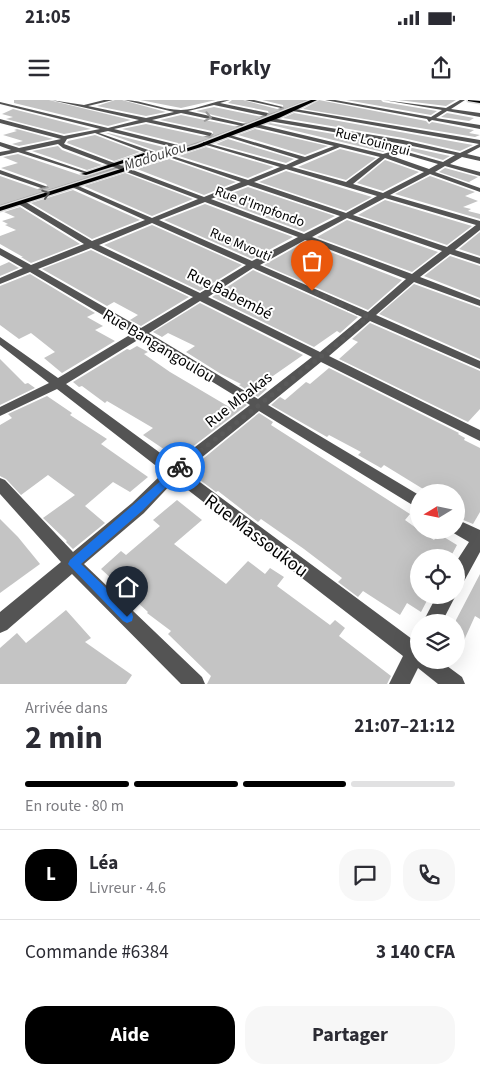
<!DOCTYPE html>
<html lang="fr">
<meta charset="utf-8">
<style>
body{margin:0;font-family:"Source Sans 3",sans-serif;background:#f7f7f7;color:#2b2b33;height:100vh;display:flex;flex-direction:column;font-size:19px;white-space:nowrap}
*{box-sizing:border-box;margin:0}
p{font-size:16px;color:#7c7c81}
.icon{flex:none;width:28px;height:28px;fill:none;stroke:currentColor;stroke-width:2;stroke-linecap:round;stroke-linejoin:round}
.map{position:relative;height:584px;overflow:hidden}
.sheet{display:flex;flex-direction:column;background:#fff;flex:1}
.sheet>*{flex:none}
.needle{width:32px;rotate:260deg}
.tools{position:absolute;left:410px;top:384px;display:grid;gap:10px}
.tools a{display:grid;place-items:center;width:55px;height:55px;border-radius:50%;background:#fff;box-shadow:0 5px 20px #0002;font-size:25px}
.pin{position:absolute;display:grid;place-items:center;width:42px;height:42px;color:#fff;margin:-51px -21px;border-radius:50% 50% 50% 0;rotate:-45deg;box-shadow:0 0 5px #0007}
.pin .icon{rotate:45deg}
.courier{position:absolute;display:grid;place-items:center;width:50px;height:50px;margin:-25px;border:4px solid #1a73e8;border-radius:50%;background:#fff;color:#222;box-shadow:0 1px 6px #0007}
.overview em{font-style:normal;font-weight:700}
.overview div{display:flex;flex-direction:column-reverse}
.overview{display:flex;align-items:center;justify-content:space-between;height:85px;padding:0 25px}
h1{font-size:32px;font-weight:700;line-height:38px}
.bar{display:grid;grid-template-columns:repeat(4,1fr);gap:8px 5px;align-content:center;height:60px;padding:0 25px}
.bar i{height:6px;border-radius:4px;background:#e1e1e2}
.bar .on{background:#000}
.bar p{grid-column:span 4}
.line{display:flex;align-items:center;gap:12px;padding:0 25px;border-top:1px solid #e1e1e2}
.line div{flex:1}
.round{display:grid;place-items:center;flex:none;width:52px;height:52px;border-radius:20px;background:#f7f7f7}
.action{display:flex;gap:10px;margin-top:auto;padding:10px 25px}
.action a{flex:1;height:58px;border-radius:20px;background:#000;color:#fff;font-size:20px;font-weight:700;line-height:58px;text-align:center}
.action a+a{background:#f7f7f7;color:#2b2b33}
.status{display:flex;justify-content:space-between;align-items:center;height:35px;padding:0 25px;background:#fff;direction:ltr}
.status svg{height:14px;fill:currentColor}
header{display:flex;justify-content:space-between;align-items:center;height:65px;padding:0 25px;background:#fff;font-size:22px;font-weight:700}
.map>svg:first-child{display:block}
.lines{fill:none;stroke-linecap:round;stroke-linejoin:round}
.river{fill:#a2a2a2;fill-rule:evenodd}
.building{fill:#c4c4c4}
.major-casing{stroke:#dbdbdb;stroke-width:3}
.minor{fill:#545454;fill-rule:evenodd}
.major{fill:#000;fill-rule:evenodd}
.oneway{stroke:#989898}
.oneway2{stroke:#595959}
.route{fill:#1a73e8}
.done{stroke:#595959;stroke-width:5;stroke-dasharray:0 9}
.labels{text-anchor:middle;stroke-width:4;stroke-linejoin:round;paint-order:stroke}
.far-street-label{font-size:14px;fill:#000;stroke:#fff}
.far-water-label{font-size:15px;font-style:italic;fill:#434343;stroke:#fff}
.street-label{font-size:16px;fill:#000;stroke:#fff}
.near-street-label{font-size:19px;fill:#000;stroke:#fff}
</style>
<div class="status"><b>21:05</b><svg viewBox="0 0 49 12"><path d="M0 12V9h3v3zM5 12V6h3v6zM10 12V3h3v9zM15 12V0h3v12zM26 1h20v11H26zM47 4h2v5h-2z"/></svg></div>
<header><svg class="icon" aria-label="menu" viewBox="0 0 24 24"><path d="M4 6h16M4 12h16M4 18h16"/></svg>Forkly<svg class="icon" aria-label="share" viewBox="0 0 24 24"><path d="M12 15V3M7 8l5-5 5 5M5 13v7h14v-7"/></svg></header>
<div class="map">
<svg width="480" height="584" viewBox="0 0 480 584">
<rect width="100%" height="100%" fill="#fff"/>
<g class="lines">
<!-- river -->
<polygon class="river" points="299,0 313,0 248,29 0,111 0,101 240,25"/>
</g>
<!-- building -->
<g class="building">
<polygon points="14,0 49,0 131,20 108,26 14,3"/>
<polygon points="115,0 122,0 166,12 146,16 97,6"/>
<polygon points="140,0 216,0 181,8"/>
<polygon points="232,0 243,0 281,10 269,14 268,11 228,3"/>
<polygon points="262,0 306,0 284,9 283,5"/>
<polygon points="319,0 426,21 429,24 432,22 474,30 469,33 480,35 475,37 303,9"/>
<polygon points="346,0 381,0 383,2 437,11 431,15"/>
<polygon points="398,0 456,0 446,6"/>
<polygon points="214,7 262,17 247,23 196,11"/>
<polygon points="13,9 91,29 64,34 6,19 13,17 2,14"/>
<polygon points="294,13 473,45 460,51 403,38 283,18"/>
<polygon points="447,13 474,18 469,21 441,17"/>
<polygon points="181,15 238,27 211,37 214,34 212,31 160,20"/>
<polygon points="270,23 403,46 450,56 443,60 394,46 383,52 267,24"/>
<polygon points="146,24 210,38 177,49 180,46 178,43 122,29"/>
<polygon points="17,29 53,39 19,46 12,44 23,41 3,35 17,31 14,30"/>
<polygon points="255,29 328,46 305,55 238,35"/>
<polygon points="106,33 108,33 175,50 126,65 124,65 147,58 148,55 153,57 156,51"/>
<polygon points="95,35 140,52 114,61 67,43 68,41"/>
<polygon points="228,39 294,59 286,63 216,44"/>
<polygon points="58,46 62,50 102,65 87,70 32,51"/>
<polygon points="206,47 274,67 248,78 179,56"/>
<polygon points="340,49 376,58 346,80 298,67"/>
<polygon points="18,54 86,77 114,69 0,105 0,76 40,90 49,88 46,84 1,68 18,63 3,57"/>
<polygon points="169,59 236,82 204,95 137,69"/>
<polygon points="385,60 419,72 383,91 357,83"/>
<polygon points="445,68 478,77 469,82 471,83 439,72"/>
<polygon points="286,71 372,97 346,111 259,82"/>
<polygon points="125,73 193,99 152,116 84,86"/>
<polygon points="430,76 475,92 465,96 478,101 463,107 471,109 468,111 480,114 480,119 395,94"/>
<polygon points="248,87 335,116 304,132 216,99"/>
<polygon points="73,90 140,120 92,139 31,103"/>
<polygon points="385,100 472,126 447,145 358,115"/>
<polygon points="205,104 293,137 252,159 164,120"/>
<polygon points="20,107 80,144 31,163 21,157 23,157 0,144 0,136 16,130 5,125 8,124 2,121 15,117 4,112"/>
<polygon points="347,120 438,152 412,172 317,137"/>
<polygon points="152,125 242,165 200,191 104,145"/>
<polygon points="480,132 480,156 459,149"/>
<polygon points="305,142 402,180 368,210 264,165"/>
<polygon points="91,150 189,197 141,226 130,220 138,215 114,202 107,206 42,169"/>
<polygon points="450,156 480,166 480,198 424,176"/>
<polygon points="9,162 19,168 0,176 0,166"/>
<polygon points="253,170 358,217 340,233 337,231 314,247 212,197"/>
<polygon points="30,174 95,213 87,217 103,226 95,230 115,241 62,273 44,258 55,252 31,233 19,239 0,225 0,186"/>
<polygon points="414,184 480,208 480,259 379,214"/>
<polygon points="200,203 303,255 260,285 267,289 258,297 239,285 241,284 221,274 186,252 195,246 168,233 162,237 153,232"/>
<polygon points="370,223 480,271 480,309 468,322 339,259 358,242 352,239"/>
<polygon points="137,246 148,252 144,254 170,272 231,308 240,301 247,305 174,361 168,356 171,354 143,335 153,328 107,301 105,303 82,286 79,287 73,282 127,249 130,250"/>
<polygon points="0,259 25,284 28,283 35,288 0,305"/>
<polygon points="329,268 459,333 458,334 465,338 464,340 480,348 480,412 473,424 456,417 456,392 428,392 384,365 381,368 358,355 361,352 329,335 327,337 271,305 280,297 285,300 306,282 310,284"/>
<polygon points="47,296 72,313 70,315 107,339 101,344 148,377 130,392 113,382 85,406 105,423 73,449 66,442 67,441 43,418 75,395 48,375 21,395 6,379 0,376 0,325 12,318 8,314"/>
<polygon points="259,313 273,322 271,325 410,414 405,420 419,430 434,440 439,434 457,445 450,458 419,458 419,495 430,495 421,512 407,503 400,515 363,491 358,497 338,482 342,478 304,449 261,419 258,422 218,391 216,392 188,371"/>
<polygon points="177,400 202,420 174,444 226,484 248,461 265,474 270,468 284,477 277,486 330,525 335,520 345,528 339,536 391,576 387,584 207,584 211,576 168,534 171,531 147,513 148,512 101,469 121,451 126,455 160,426 153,420"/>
<polygon points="0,419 18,437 40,464 0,493"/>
<polygon points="480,474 480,519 475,516 456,558 456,520"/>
<polygon points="66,510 91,538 85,542 132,575 126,584 0,584 0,548 17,533 26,543"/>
</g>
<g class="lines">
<defs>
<g id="major">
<polygon points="311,0 317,0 279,18 201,47 0,111 0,107 197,45"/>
<polygon points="468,0 480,1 480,3 468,1"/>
<polygon points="144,53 146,56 86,75 81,74"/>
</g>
</defs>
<!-- major casing -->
<use href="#major" class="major-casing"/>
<!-- minor -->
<g class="minor">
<path d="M51,0l33,5 20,-5h9l-25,6 58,12 28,-6 -50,-12c19,0 38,10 57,10 17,0 32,-10 49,-10l-10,3 48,10 -2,3 -52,-11 -26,6 57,13 -3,2 -61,-13 -29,7 60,13 -2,3 -64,-14 -32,7 64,16 -2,3 -68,-17 -9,2 55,19 -2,3 -57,-22 -28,6 -3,5 140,53 37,-15 -75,-26v-2l82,26 32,-13 -77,-23v-2l83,23 13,-6 -74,-23 5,-1 75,22 29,-11 -79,-19 2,-3 126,30 7,-2 -1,3 40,14 9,-5 -48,-14 3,-2 50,14 12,-7 -52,-11 -134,-23 2,-3 132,22 57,13 19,-9 -186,-33 2,-2 185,31v7l-13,7 13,3v4l-18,-4 -12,7 30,8v4l-35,-10 -10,6 45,16v4l-50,-18 -40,21 90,26v9l-25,20 25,8v6l-30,-10 -30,23 60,23v6l-66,-24 -38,33 104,46v8l-110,-48 -41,35 151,74v11l-159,-79 -53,43 151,90v14l-160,-98 -74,60 227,168 7,-3v24h20l23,17 3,7h-27l-20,-16 -8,16h-21l14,-28 -228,-176 -31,33 -60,51 118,113 3,7h-24l-109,-110 -65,56 -7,3v-21l61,-50 -61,-68v-16l5,2 68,72 59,-49 32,-31 -107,-83 -57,27v-9l49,-24 -49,-38v-8l58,41 75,-45 -103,-61 -30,12v-6l23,-10 -23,-13v-7l31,17 53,-21 -67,-41 7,-2 68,40 53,-21 -73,-33v-2h4l76,33 46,-19 -135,-51 -5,-4 -33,7 62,21v2l-69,-22 -18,4v-4l11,-2 -11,-4v-4l19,6 42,-9 -61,-16v-4l64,17 36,-7 -100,-25v-2l108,26 31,-8zM340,47l40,10 -34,25 -54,-15zM385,58l39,14 -41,21 -30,-9zM286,69l91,27 -31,17 -92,-31zM248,85l92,31 -36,18 -93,-35zM385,98l91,27 -29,22 -94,-32zM205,102l93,35 -46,24 -93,-41zM347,118l95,33 -30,23 -100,-37zM152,123l94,42 -46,28 -101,-48zM305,140l101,39 -38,33 -108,-47zM91,148l102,49 -52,31 -103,-59zM253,168l109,49 -42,35 -112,-55zM200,201l112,56 -54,42 -109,-66zM141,238l109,67 -76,58 -108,-79z"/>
<polygon points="245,0 254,0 283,7 281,8"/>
<polygon points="325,0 335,0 431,17 442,10 383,0 446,8 460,0 465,0 451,9 480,13 480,17 447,11 436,18 480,25 480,29 432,20 429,22 427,19"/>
<polygon points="0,70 45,86 47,87 41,88 0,74"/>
<polygon points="456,419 480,430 480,452 462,485 456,487 456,462 469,442 450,431 456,430"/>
<polygon points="437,495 456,495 442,522 423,522"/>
</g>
<!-- major -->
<use href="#major" class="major"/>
</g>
<!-- one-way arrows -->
<defs><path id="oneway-chevron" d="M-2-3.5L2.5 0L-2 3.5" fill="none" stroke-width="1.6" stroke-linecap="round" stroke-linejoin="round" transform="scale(1.25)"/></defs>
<use class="oneway" href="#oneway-chevron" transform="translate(208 17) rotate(11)"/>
<use class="oneway2" href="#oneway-chevron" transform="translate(46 94) rotate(-18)"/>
<!-- route -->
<polygon class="route" points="180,364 184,367 183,370 142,411 81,464 132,513 133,517 132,521 127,523 123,521 68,464 70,460"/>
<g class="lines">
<!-- done -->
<polyline class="done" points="180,367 342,240 368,217 312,191"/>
</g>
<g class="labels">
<!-- far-street labels -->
<g class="far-street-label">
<text transform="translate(373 41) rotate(15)" y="5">Rue Louingui</text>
<text transform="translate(260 106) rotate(20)" y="5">Rue d'Impfondo</text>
<text transform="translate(241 144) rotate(23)" y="5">Rue Mvouti</text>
</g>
<!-- far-water labels -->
<g class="far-water-label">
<text transform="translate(155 56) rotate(-18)" y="5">Madoukou</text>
</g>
<!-- street labels -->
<g class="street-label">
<text transform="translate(230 193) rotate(27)" y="6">Rue Babembé</text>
<text transform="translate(159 245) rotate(31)" y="6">Rue Bangangoulou</text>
<text transform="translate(238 299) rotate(-38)" y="6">Rue Mbakas</text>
</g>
<!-- near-street labels -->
<g class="near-street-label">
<text transform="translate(257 435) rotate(37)" y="7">Rue Massoukou</text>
</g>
</g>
</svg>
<div class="tools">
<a><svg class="needle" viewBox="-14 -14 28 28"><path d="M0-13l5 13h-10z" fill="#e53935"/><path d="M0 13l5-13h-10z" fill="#7c7c81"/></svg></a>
<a><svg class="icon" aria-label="locate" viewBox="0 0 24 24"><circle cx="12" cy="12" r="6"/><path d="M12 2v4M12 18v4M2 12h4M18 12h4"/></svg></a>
<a><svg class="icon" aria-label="layers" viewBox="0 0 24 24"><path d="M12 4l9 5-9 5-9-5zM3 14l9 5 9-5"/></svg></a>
</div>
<div class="pin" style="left:312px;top:191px;background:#ea580c"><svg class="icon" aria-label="bag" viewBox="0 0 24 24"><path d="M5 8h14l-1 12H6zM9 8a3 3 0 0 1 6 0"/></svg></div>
<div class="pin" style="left:127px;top:517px;background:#1f2937"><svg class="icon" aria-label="home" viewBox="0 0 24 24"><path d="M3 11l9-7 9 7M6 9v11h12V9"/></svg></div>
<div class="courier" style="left:180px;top:367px"><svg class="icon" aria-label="bike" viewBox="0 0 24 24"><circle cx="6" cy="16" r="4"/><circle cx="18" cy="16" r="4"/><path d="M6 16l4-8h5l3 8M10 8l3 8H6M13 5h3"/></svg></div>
</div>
<section class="sheet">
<div class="overview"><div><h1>2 min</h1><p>Arrivée dans</p></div><em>21:07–21:12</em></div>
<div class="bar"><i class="on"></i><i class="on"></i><i class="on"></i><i></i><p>En route · 80 m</p></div>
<div class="line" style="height:90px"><b class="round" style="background:#000;color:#fff">L</b><div><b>Léa</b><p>Livreur · 4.6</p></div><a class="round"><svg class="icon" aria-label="chat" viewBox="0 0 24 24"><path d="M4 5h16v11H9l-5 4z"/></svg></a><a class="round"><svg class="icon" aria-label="phone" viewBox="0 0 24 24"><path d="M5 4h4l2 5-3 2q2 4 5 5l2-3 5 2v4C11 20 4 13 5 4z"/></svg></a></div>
<div class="line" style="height:65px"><div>Commande #6384</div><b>3 140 CFA</b></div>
<div class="action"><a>Aide</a><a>Partager</a></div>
</section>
